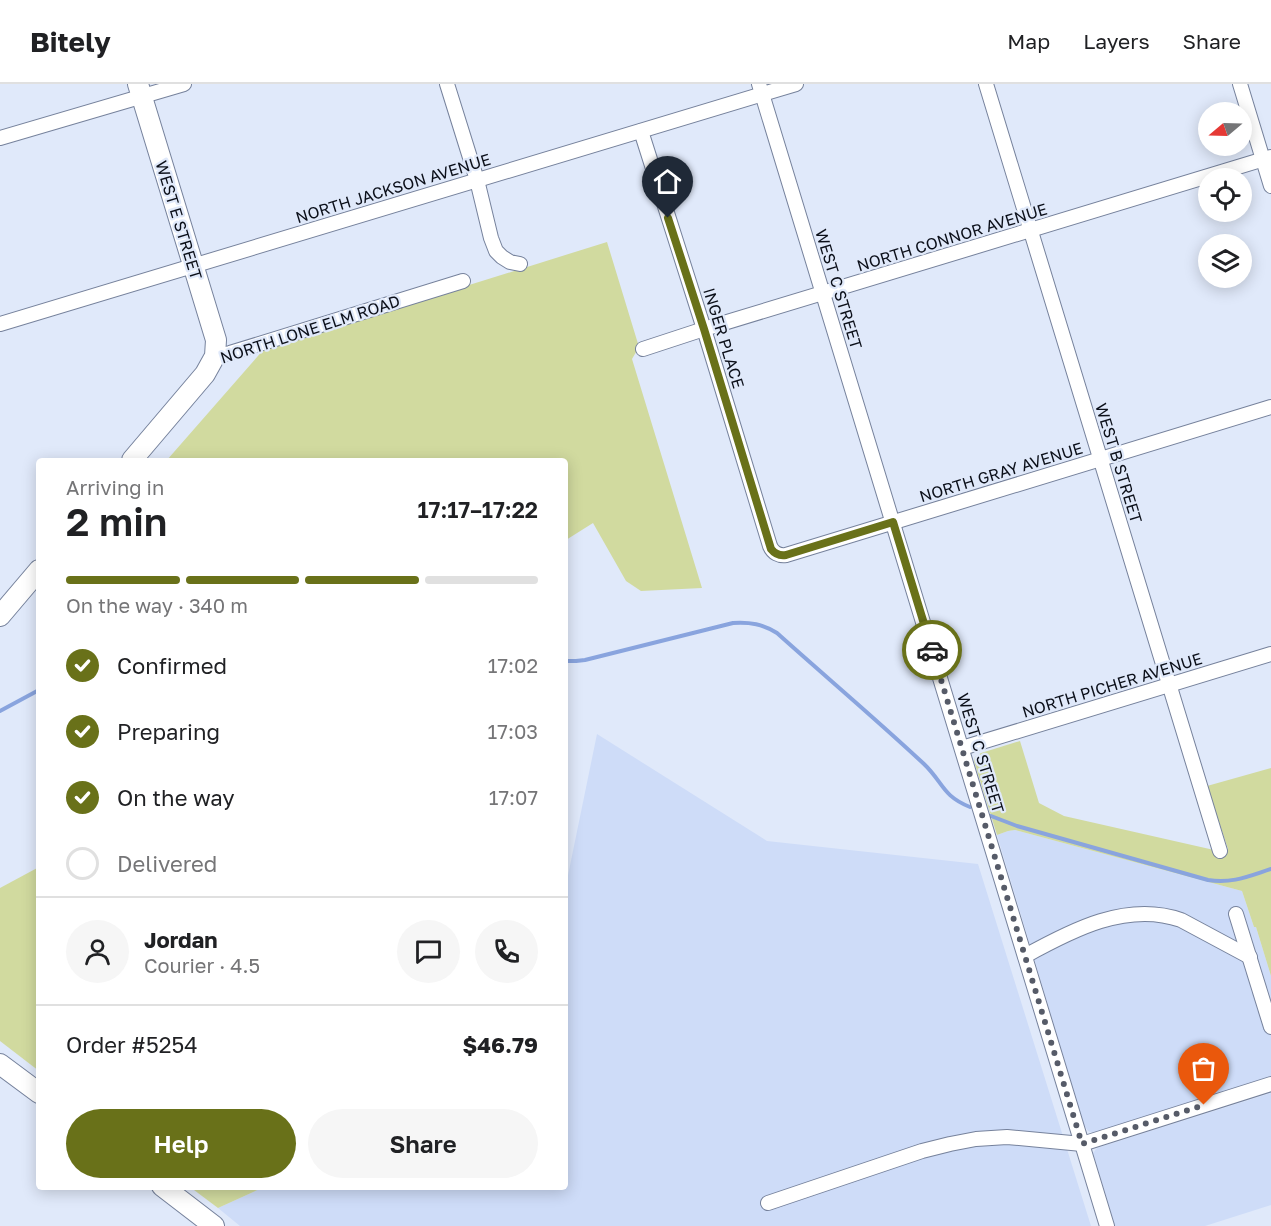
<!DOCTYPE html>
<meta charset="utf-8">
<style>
body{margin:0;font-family:"Golos Text",sans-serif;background:#f6f6f6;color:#202124;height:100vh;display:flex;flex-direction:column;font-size:22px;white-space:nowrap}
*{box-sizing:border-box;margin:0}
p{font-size:20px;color:#757577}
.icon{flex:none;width:33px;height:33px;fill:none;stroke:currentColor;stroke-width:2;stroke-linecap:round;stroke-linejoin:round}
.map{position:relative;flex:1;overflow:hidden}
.drawer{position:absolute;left:36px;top:374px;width:532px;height:732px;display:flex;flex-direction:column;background:#fff;border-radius:6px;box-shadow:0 3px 15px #0003}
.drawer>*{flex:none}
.needle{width:39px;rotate:251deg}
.fabs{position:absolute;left:1198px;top:18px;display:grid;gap:12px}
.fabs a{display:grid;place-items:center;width:54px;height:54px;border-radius:50%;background:#fff;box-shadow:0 3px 15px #0003;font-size:30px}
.pin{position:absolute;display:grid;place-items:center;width:51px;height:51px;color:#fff;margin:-62px -26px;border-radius:50% 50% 50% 0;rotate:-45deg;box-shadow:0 0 6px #0007}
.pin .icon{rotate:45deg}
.courier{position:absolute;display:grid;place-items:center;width:60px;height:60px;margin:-30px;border:4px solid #697119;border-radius:50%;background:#fff;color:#222;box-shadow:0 2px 8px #0007}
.summary em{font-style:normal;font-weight:600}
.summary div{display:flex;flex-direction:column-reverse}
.summary{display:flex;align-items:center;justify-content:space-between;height:102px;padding:0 30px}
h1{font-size:39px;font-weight:600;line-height:45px}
.bar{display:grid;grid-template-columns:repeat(4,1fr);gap:9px 6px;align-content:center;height:72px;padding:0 30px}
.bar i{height:8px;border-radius:4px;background:#e0e0e0}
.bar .current{background:#697119}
.bar p{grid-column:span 4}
.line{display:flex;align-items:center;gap:15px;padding:0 30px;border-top:2px solid #e0e0e0}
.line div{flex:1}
.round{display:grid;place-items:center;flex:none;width:63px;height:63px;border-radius:32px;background:#f6f6f6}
ol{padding:0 30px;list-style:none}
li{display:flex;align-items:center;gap:18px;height:66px}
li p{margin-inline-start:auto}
li .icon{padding:6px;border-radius:50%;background:#697119;color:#fff;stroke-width:4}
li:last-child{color:#757577}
li i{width:33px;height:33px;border:3px solid #e0e0e0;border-radius:50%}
.cta{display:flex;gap:12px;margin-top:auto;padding:12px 30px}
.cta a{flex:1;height:69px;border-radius:36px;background:#697119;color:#fff;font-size:24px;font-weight:600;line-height:69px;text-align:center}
.cta a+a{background:#f6f6f6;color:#202124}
header{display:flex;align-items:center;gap:36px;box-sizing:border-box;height:84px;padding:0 30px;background:#fff;border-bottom:2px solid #e0e0e0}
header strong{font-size:28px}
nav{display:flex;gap:33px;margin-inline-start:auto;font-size:21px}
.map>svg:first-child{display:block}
.built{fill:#cedcf8}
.green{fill:#d1da9f}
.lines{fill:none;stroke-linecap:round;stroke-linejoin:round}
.stream{stroke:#89a4de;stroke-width:4}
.street-casing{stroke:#76829c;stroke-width:16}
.secondary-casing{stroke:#76829c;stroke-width:22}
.street{stroke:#fff;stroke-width:14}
.secondary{stroke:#fff;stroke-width:20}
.done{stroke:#565b68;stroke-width:6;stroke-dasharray:0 10.8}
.route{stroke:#697119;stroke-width:8}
.labels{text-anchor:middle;stroke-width:4.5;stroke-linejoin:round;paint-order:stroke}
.street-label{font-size:16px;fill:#0b0f19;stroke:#e0e9fa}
</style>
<header>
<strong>Bitely</strong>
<nav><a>Map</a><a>Layers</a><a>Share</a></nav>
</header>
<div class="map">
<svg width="1271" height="1142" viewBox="0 0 1271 1142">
<rect width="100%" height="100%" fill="#e0e9fa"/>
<!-- built -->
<g class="built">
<polygon points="597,650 767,757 978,780 1091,1142 240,1142 218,1124 264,1103 566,1102 566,801"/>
<polygon points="1015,746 1242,807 1254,843 1256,843 1271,892 1271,993 1093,1049 1088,1047 1084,1041 997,751 1008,747"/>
<polygon points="1271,1009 1271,1121 1205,1142 1115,1142 1093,1069 1097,1064"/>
</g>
<!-- green -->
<g class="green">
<polygon points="607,158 639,263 632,275 702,504 641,507 626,497 593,439 566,456 566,376 167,376 264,265"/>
<polygon points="1020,657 1039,719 1064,732 1214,766 1228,765 1207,702 1271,684 1271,892 1256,843 1254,843 1242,807 1015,746 1008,747 997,751 974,677 975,673 981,669"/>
<polygon points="39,783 39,987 0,957 0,804"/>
<polygon points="190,1103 264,1103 218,1124"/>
</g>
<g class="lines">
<!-- stream -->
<g class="stream">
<path d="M566,577h10l9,-1 148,-37c17,-1 30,1 44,10 49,44 99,86 147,131 19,18 18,32 46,43"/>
<polyline points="0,627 39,606"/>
<path d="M991,732l26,10 191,54c24,4 41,-4 63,-11"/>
</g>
<defs>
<g id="street">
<polyline points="447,0 477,96 491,154 496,167 502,173 510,178 520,180"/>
<polyline points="759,0 1107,1142"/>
<polyline points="986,0 1220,767"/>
<polyline points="1240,0 1271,102"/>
<path d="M641,47l63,198 66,217c3,7 9,10 16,9l485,-148"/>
<polyline points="0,54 184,0"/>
<polyline points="0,240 796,0"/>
<polyline points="643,265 704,245 1271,73"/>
<polyline points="215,272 230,269 463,197"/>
<polyline points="962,664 1271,570"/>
<polyline points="1236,830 1271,943"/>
<path d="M1025,872c47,-26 102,-55 156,-36l69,37"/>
<polyline points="768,1119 922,1067 950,1060 976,1055 1007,1053 1082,1060 1271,1000"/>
</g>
<g id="secondary">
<polyline points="132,376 205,290 215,272 216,256 138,0"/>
<polyline points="0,532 39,486"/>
<polyline points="0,980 39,1009"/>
<polyline points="162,1102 214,1142"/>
</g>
</defs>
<!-- street casing -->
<use href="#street" class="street-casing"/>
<!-- secondary casing -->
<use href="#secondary" class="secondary-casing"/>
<!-- street -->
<use href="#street" class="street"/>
<!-- secondary -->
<use href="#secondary" class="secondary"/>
</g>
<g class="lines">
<!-- done -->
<polyline class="done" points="932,566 1082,1060 1204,1021"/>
<!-- route -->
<path class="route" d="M668,134l36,111 67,220c4,5 9,7 15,6l107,-33 39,128"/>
</g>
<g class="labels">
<!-- street labels -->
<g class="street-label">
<text transform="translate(393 104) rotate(-17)" y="6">NORTH JACKSON AVENUE</text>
<text transform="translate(179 136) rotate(73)" y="6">WEST E STREET</text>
<text transform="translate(952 153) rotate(-17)" y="6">NORTH CONNOR AVENUE</text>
<text transform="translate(839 205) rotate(73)" y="6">WEST C STREET</text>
<text transform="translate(310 245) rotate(-18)" y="6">NORTH LONE ELM ROAD</text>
<text transform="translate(724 254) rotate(73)" y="6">INGER PLACE</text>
<text transform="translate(1119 379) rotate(73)" y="6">WEST B STREET</text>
<text transform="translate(1001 388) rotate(-17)" y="6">NORTH GRAY AVENUE</text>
<text transform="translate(1112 601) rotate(-17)" y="6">NORTH PICHER AVENUE</text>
<text transform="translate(981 669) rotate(73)" y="6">WEST C STREET</text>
</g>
</g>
</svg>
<div class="fabs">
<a><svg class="needle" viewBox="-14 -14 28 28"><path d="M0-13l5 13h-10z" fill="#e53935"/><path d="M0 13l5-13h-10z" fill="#757577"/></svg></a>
<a><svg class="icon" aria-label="locate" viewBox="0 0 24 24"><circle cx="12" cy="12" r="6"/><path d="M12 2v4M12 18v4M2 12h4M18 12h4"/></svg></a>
<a><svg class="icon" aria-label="layers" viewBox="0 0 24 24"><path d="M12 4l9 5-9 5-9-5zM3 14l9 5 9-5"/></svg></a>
</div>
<div class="pin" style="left:1204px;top:1021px;background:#ea580c"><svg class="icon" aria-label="bag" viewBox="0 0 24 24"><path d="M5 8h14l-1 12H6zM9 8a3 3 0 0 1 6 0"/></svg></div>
<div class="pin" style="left:668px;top:134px;background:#1f2937"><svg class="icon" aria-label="home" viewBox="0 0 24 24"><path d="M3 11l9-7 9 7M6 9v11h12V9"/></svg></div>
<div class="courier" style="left:932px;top:566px"><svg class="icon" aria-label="car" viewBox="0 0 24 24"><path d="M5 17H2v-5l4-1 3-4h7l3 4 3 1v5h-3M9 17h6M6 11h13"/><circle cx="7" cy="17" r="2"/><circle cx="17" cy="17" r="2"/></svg></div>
<section class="drawer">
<div class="summary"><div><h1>2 min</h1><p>Arriving in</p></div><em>17:17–17:22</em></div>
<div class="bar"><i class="current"></i><i class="current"></i><i class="current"></i><i></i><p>On the way · 340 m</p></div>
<ol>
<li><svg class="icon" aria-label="check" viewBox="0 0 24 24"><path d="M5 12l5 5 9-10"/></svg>Confirmed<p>17:02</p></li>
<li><svg class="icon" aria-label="check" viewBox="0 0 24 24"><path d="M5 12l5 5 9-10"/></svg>Preparing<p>17:03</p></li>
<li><svg class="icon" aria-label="check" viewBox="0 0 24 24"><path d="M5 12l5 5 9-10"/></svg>On the way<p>17:07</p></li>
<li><i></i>Delivered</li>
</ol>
<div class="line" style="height:108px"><a class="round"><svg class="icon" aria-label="person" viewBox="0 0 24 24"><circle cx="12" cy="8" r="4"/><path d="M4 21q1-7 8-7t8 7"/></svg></a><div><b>Jordan</b><p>Courier · 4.5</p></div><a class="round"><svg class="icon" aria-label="chat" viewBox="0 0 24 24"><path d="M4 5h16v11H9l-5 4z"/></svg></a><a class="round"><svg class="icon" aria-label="phone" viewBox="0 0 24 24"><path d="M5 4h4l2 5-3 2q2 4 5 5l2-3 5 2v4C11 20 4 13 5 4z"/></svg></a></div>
<div class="line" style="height:78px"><div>Order #5254</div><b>$46.79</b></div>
<div class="cta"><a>Help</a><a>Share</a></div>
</section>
</div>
